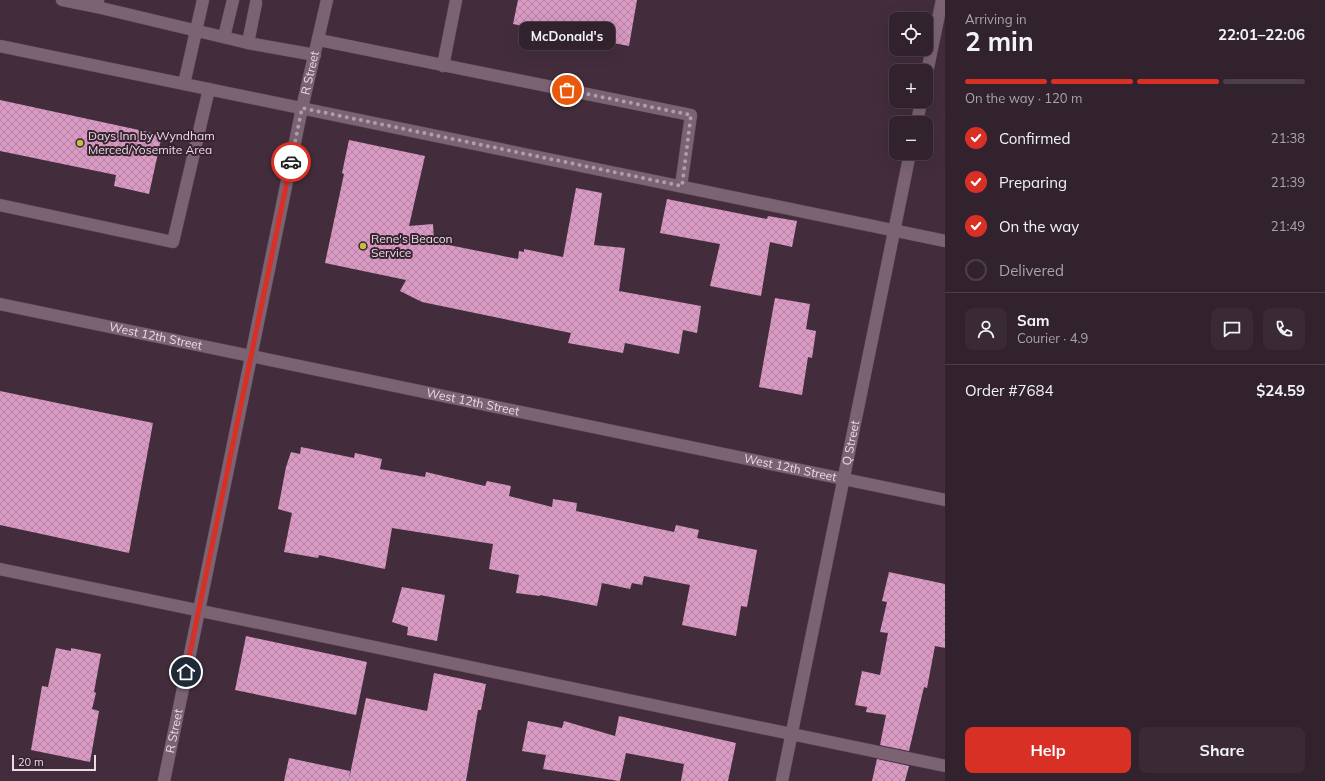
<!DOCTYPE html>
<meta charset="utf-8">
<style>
body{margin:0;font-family:Mulish,sans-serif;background:#3a2a35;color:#f1f3f6;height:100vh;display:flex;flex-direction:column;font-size:15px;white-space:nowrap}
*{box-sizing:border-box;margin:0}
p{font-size:13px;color:#a8a4aa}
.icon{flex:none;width:22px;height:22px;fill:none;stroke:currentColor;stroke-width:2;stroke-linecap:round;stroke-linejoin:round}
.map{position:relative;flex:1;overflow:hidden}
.details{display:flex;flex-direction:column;background:#32222d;width:380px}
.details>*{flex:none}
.fabs{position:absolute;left:889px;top:12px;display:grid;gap:8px}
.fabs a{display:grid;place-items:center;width:44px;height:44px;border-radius:8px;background:#32222d;box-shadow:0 4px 16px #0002,0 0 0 1px #4d3f49;font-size:20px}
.scale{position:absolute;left:12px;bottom:10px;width:84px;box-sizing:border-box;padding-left:4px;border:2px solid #eadbe5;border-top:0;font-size:11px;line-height:14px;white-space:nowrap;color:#eadbe5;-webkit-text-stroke:3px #382331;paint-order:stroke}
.pin{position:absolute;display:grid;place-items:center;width:34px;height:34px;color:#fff;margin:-17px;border:2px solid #fff;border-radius:50%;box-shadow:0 1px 4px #0007}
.courier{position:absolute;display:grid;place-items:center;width:40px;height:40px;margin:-20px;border:3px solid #d93025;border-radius:50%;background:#fff;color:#222;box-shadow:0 1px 5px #0007}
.bubble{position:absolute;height:28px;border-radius:8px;background:#32222d;box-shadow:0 4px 16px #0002,0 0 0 1px #4d3f49;font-size:13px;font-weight:700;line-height:28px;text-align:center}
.headline em{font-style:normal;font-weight:700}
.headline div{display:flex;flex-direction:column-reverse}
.headline{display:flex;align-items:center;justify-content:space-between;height:68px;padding:0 20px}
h1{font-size:26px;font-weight:700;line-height:30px}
.bar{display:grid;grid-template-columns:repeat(4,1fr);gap:6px 4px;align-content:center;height:48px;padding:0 20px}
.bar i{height:5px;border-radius:3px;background:#4d3f49}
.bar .current{background:#d93025}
.bar p{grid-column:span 4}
.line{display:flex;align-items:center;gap:10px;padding:0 20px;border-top:1px solid #4d3f49}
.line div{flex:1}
.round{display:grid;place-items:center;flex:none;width:42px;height:42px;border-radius:8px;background:#3a2a35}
ol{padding:0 20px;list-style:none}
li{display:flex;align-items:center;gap:12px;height:44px}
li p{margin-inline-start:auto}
li .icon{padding:4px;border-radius:50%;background:#d93025;color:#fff;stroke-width:4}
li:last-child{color:#a8a4aa}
li i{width:22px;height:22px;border:2px solid #4d3f49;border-radius:50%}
.button{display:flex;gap:8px;margin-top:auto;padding:8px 20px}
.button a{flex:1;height:46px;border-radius:8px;background:#d93025;color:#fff;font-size:16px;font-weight:700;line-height:46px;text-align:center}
.button a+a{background:#3a2a35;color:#f1f3f6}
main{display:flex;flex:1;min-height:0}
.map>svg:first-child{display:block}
.building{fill:url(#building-cross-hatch)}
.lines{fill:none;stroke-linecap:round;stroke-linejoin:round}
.lane-casing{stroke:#5f4c59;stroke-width:13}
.street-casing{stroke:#5f4c59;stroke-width:13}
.lane{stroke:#7c6373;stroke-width:12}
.street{stroke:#7c6373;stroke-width:12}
.done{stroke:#b09eaa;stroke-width:4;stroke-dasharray:0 7.2}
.route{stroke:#d93025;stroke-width:5}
.poi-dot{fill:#bfbe41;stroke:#382331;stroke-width:1.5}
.labels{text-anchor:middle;stroke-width:4;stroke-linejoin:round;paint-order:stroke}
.street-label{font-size:12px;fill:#eadbe5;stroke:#382331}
.poi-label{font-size:12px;fill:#eadbe5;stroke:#382331;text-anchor:start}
</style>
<main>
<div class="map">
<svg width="945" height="781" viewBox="0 0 945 781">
<defs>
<pattern id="building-cross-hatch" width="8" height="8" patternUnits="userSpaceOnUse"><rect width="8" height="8" fill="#d899c3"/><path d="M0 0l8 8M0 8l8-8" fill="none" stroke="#b483a4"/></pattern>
</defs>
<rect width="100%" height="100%" fill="#432d3c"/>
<!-- building -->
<g class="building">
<polygon points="518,0 637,0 629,46 513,24"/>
<polygon points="0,100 162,135 149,194 114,186 116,175 0,151"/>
<polygon points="349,140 425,156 409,226 433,224 434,242 518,259 519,251 524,252 524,249 563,257 576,188 602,193 594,245 625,248 619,291 701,306 697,333 683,330 679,354 625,343 623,353 568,343 571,333 422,302 400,291 406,280 325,263 344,174 342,173"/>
<polygon points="667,199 767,219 768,216 797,221 792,247 770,242 761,296 710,286 720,244 660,233"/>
<polygon points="775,298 810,304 806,329 816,331 812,358 808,357 802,395 759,387"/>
<polygon points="0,391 153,423 129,553 0,525"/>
<polygon points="301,447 354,458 355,453 382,459 380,469 425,477 426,472 485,486 487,481 511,486 509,496 552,507 553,499 577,503 576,511 674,532 676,525 699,530 697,538 757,550 747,607 741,606 736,636 682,625 690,585 644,576 642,585 632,583 630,589 602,583 597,606 540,595 540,596 516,593 519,575 489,569 493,544 392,528 385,569 319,555 318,558 284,552 292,513 278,509 286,467 291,452 300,454"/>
<polygon points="889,572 945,584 945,648 935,646 927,688 924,687 909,751 880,745 886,715 866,712 867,707 855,705 862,671 880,675 888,633 880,632 887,602 882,601"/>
<polygon points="402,587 445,595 437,641 407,635 408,627 392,622"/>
<polygon points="246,636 367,662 356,715 235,690"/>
<polygon points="56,648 71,651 71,648 101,654 94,692 96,693 92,709 99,711 90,762 31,750 42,686 48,687"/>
<polygon points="434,673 486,684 481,710 478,710 466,781 284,781 289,758 350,771 349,779 366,698 427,711"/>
<polygon points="619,716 736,743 728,781 681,781 684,764 626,753 620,781 619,781 543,769 546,755 522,751 528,721 562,728 564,721 615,736"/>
<polygon points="877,759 909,766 905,781 872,781"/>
</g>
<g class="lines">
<defs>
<g id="lane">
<polyline points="62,0 97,7 98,0"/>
<polyline points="97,7 248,43 315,55"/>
<polyline points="224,37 233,0"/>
<polyline points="319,40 691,115 681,186"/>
<polyline points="248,43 256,3"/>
<polyline points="0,46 945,241"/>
<polyline points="443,66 456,0"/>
<polyline points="184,84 203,0"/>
<polyline points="0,205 173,242 209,89"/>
<polyline points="0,569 945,766"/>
</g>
<g id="street">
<polyline points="926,77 942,0"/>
<polyline points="917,123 921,101"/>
<path id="s1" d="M0,304l945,196"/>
<path id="s2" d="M164,781l138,-673 25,-108"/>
<path id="s3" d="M782,781l128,-628"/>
</g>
</defs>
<!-- lane casing -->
<use href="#lane" class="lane-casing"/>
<!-- street casing -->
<use href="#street" class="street-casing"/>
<!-- lane -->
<use href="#lane" class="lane"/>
<!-- street -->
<use href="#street" class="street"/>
</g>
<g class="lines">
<!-- done -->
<polyline class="done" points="291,162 302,108 682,186 691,115 567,90"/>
<!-- route -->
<polyline class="route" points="186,672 291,162"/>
</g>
<!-- markers -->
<g class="poi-dot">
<circle cx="80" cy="143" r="4"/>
<circle cx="363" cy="246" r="4"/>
</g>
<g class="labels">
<!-- street labels -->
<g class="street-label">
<text dy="4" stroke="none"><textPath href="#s2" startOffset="723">R Street</textPath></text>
<text dy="4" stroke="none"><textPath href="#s1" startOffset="159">West 12th Street</textPath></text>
<text dy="4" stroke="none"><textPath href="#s1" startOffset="483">West 12th Street</textPath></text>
<text dy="4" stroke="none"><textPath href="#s3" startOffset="345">Q Street</textPath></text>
<text dy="4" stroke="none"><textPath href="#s1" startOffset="807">West 12th Street</textPath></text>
<text dy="4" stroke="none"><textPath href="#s2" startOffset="51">R Street</textPath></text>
</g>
<!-- poi labels -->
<g class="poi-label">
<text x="88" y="140">Days Inn by Wyndham<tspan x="88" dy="14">Merced/Yosemite Area</tspan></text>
<text x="371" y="243">Rene's Beacon<tspan x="371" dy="14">Service</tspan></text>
</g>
</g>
</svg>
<div class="fabs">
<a><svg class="icon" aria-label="locate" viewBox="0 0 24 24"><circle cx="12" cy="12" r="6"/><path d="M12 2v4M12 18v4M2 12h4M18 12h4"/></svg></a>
<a>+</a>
<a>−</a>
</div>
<div class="scale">20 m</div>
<div class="pin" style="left:567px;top:90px;background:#ea580c"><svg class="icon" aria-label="bag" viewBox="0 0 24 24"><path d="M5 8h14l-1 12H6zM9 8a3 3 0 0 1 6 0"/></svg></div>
<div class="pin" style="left:186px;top:672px;background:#1f2937"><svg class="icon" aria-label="home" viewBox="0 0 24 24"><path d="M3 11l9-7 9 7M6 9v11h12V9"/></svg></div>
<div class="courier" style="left:291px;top:162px"><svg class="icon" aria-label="car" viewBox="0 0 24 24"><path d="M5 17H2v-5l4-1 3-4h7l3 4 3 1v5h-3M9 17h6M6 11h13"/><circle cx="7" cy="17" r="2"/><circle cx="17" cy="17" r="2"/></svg></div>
<div class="bubble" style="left:519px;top:22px;width:96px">McDonald's</div>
</div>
<section class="details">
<div class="headline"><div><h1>2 min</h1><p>Arriving in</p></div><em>22:01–22:06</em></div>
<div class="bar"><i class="current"></i><i class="current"></i><i class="current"></i><i></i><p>On the way · 120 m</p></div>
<ol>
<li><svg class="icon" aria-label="check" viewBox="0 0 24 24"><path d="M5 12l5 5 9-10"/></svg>Confirmed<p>21:38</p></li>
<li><svg class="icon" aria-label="check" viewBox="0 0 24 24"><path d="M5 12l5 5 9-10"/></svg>Preparing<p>21:39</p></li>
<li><svg class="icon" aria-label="check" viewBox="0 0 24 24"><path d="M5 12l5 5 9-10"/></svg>On the way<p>21:49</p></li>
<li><i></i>Delivered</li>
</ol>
<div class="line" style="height:72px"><a class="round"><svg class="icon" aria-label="person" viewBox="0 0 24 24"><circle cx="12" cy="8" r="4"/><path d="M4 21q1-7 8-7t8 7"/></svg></a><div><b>Sam</b><p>Courier · 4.9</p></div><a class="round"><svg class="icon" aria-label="chat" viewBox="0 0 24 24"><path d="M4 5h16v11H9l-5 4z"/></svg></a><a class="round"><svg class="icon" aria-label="phone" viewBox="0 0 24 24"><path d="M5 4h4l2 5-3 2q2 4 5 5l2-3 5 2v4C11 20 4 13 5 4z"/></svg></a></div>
<div class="line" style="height:52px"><div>Order #7684</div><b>$24.59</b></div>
<div class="button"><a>Help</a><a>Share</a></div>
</section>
</main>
